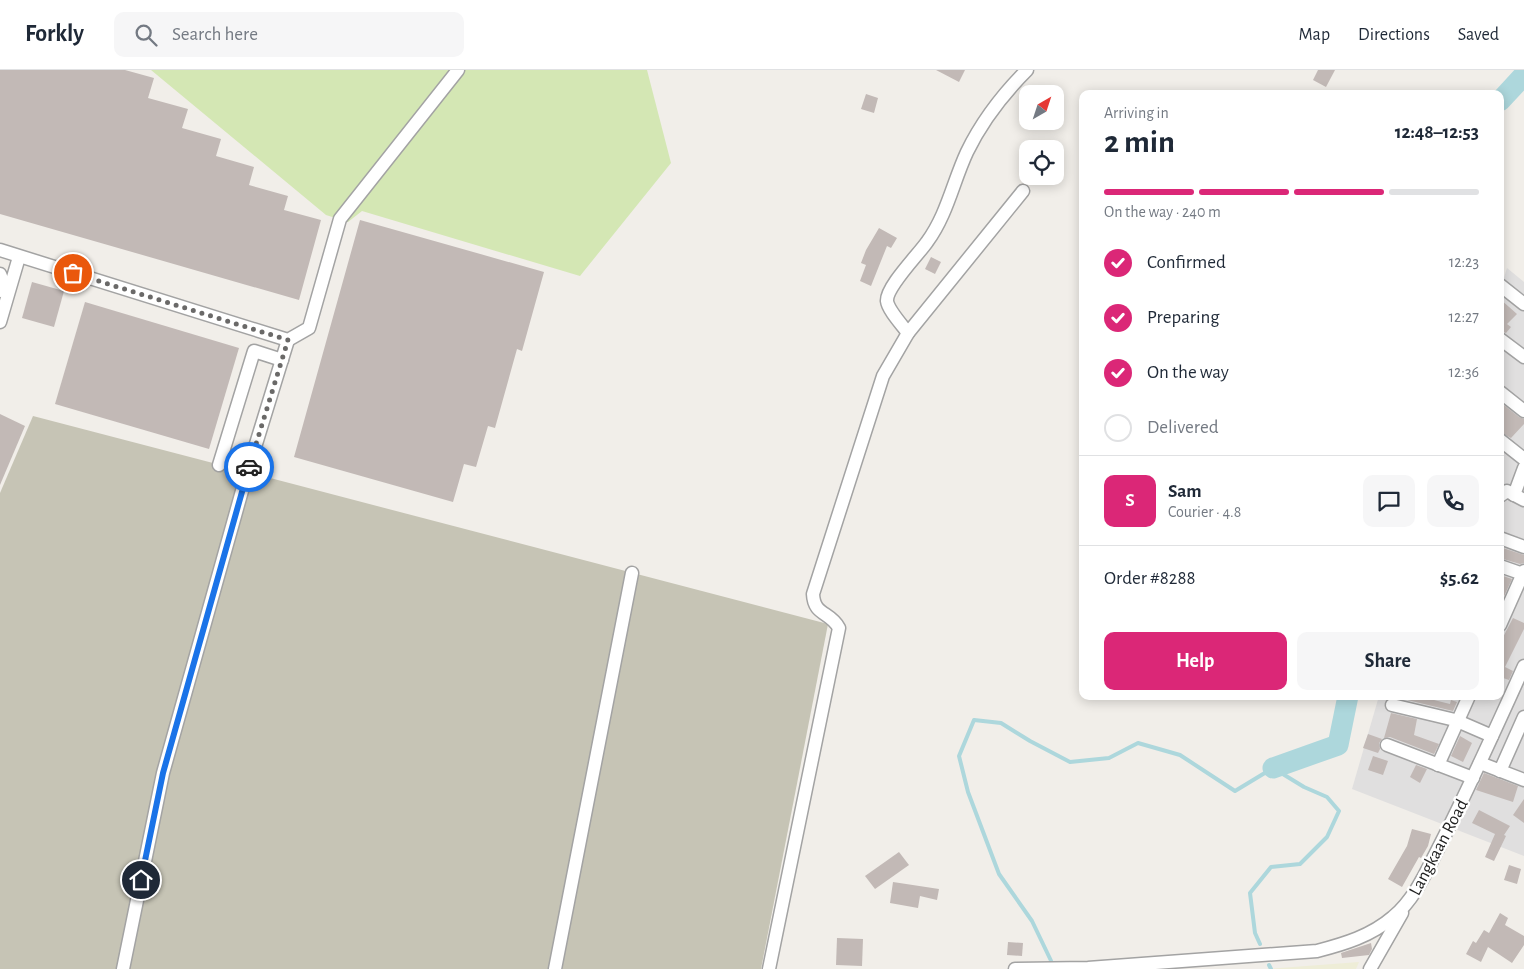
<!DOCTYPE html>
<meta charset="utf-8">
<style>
body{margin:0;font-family:"Alegreya Sans",sans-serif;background:#f6f6f7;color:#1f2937;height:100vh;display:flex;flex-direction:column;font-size:19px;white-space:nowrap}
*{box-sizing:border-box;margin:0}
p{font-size:16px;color:#747a83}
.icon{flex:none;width:28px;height:28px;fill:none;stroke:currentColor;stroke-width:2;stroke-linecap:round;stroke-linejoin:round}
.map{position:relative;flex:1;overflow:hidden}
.drawer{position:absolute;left:1079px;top:20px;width:425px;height:610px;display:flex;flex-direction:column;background:#fff;border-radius:10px;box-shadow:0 2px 12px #0003}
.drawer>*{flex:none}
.needle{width:32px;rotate:39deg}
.buttons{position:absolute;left:1019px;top:15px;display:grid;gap:10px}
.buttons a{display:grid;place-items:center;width:45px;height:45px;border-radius:10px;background:#fff;box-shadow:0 2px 12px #0003;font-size:25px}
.pin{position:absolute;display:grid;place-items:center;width:42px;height:42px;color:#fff;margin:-21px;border:2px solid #fff;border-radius:50%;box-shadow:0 1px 5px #0007}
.courier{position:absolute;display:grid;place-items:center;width:50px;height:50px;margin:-25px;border:4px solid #1a73e8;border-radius:50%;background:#fff;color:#222;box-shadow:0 1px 6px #0007}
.headline em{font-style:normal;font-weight:700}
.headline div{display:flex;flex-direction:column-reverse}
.headline{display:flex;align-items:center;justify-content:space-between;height:85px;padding:0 25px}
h1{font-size:32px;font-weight:700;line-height:38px}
.bar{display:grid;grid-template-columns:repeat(4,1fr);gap:8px 5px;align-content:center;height:60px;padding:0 25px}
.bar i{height:6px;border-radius:4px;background:#e0e1e3}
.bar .current{background:#db2777}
.bar p{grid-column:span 4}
.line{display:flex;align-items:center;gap:12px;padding:0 25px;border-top:1px solid #e0e1e3}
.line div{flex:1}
.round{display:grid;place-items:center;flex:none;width:52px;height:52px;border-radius:10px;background:#f6f6f7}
ol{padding:0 25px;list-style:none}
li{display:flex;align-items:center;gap:15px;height:55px}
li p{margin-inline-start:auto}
li .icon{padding:5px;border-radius:50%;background:#db2777;color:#fff;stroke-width:4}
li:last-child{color:#747a83}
li i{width:28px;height:28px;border:2px solid #e0e1e3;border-radius:50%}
.button{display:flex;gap:10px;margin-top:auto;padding:10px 25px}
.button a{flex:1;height:58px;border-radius:10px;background:#db2777;color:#fff;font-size:20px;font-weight:700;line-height:58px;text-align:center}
.button a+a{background:#f6f6f7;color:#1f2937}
header{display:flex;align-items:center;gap:30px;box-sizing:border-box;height:70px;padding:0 25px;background:#fff;border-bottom:1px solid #e0e1e3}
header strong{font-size:24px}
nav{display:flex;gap:28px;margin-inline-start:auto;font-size:18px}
.search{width:350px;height:45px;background:#f6f6f7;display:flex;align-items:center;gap:12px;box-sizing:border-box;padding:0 18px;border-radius:10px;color:#747a83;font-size:19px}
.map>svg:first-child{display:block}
.residential{fill:#e0dfdf}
.construction{fill:#c6c4b5}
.farmland{fill:#eeedd7}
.grass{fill:#d4e7b4}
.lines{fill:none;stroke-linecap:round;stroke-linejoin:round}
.stream{stroke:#add7dc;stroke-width:4}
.river{stroke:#add7dc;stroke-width:21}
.building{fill:#c2b9b6}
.minor-casing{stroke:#a3a3a3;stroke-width:15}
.minor{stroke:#fff;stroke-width:12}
.done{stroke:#6a6968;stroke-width:5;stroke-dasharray:0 9}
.route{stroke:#1a73e8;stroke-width:6}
.labels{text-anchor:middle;stroke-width:5;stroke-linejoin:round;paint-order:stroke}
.street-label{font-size:18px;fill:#222;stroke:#fff}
</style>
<header>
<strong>Forkly</strong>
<div class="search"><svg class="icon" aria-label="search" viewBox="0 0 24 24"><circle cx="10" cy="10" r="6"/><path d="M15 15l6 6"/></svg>Search here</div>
<nav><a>Map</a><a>Directions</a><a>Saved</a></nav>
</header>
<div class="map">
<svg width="1524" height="899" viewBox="0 0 1524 899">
<rect width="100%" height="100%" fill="#f1eee9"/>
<!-- residential -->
<polygon class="residential" points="1507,198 1524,212 1524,786 1352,719 1379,626 1500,626 1500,220"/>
<!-- construction -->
<polygon class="construction" points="33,346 828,554 761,899 0,899 0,423"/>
<!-- farmland -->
<polygon class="farmland" points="1359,892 1356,899 1266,899"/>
<!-- grass -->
<polygon class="grass" points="151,0 647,0 671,93 580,206 362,141 348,152 326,145"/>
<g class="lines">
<!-- stream -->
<g class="stream">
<polyline points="1269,895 1271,899"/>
<polyline points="1054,897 1032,851 999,804 968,722 959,686 974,650 1001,653 1030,671 1070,692 1109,688 1138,673 1180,685 1235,721 1273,698 1304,717 1327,727 1339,741 1327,767 1300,794 1271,797 1250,823 1255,863 1260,874"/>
</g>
<!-- river -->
<g class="river">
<polyline points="1500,31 1524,5"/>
<polyline points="1273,698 1338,675 1348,626"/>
</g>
</g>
<!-- building -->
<g class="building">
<polygon points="0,0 125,0 154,8 148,28 188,39 182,58 221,69 216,86 254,97 249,115 288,126 284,140 321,150 299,230 0,144"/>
<polygon points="936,0 965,0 959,12"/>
<polygon points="1318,0 1335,0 1326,17 1313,10"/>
<polygon points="866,24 878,28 874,43 861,39"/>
<polygon points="360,150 544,202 522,281 517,279 495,358 488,356 476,397 464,394 453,432 294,387"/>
<polygon points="879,158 897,168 891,178 887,176 871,216 860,211 866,195 861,193 866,180"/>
<polygon points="931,187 941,192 935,204 925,199"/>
<polygon points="32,212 64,221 54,257 22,248"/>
<polygon points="1500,229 1517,244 1507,254 1511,257 1506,263 1500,261"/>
<polygon points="85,232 239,278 209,379 55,334"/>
<polygon points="1500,332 1519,347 1524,349 1524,354 1511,368 1500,362"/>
<polygon points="0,344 25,356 0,415"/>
<polygon points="1500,477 1524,485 1524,493 1520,494 1500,488"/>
<polygon points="1503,506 1512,509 1500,535 1500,514"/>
<polygon points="1513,548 1524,553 1524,559 1505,597 1513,601 1509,610 1500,607 1500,573"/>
<polygon points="1396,626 1430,626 1430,629 1450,634 1451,630 1457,632 1453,641 1395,627"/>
<polygon points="1391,643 1417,649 1414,665 1439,674 1434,684 1390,667 1384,668"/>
<polygon points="1368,664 1382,669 1379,673 1380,679 1378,683 1363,678"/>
<polygon points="1460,666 1472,673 1463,692 1451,686"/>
<polygon points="1373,686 1388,691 1383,705 1368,700"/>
<polygon points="1416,695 1427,699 1420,713 1410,707"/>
<polygon points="1484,703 1518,716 1513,732 1476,720"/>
<polygon points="1524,729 1524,753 1513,745"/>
<polygon points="1479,740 1510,756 1504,765 1506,766 1494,791 1485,787 1495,764 1472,753"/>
<polygon points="1412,759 1431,764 1428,776 1421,788 1419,787 1402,817 1388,809 1407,776"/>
<polygon points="899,782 909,795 875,819 865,806"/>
<polygon points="1509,795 1521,799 1517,814 1504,810"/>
<polygon points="893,812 939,819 937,830 920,826 918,838 890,833"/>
<polygon points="1500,843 1508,848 1505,855 1524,866 1524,875 1512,893 1488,877 1481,892 1466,884 1473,871 1476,873 1484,860 1489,863"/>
<polygon points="837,868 863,869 862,896 836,895"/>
<polygon points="1008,872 1023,873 1022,886 1007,885"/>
<polygon points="1371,873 1372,879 1369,885 1342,888 1341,883"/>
</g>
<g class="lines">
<defs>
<g id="minor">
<polyline points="0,180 288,270 309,258 340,149 458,0"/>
<polyline points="0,204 2,209 0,221"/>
<polyline points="1500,215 1524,234"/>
<polyline points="0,252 19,187"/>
<path d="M908,263c-5,-7 -20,-23 -21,-32 -1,-14 31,-46 40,-59 20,-27 26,-60 40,-90 15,-31 36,-58 60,-82"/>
<polyline points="1500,269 1524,287"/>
<polyline points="1500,322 1524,341"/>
<polyline points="1500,370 1524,389"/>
<polyline points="219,395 254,281 282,290"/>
<polyline points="1514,425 1524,398"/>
<polyline points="1500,426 1507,421 1524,430"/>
<polyline points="1500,468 1524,477"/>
<polyline points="1500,496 1523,504"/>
<polyline points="1500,555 1524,501"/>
<polyline points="1392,635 1455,650 1492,666"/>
<polyline points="1387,675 1473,708"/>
<polyline points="1480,693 1524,710"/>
<polyline points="1438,695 1469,626"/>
<polyline points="1500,701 1524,647"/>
<polyline points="123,899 163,703 247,403 288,270"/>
<polyline points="555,899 632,503"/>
<path d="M769,899l70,-341c-9,-17 -25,-12 -26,-34l70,-218 25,-43 115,-142"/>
<path d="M1015,899l73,-1 229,-17c27,-7 54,-15 76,-34 22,-18 34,-47 47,-72 30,-59 57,-119 84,-179"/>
<polyline points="1370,899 1402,843"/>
</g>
</defs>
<!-- minor casing -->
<use href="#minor" class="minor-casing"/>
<!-- minor -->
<use href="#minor" class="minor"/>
</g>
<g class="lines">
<!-- done -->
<polyline class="done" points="73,203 288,270 249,397"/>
<!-- route -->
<polyline class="route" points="141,810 163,703 249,397"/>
</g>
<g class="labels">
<!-- street labels -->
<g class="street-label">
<text transform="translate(1438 777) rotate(-62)" y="6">Langkaan Road</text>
</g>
</g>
</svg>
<div class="buttons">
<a><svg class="needle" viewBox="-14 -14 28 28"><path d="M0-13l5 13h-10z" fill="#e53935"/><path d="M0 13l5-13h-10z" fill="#747a83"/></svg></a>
<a><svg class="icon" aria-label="locate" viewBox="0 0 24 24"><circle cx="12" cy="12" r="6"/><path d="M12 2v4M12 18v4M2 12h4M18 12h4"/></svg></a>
</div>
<div class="pin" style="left:73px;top:203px;background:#ea580c"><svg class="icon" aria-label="bag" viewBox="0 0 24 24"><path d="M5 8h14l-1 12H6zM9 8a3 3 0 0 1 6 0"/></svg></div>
<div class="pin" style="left:141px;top:810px;background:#1f2937"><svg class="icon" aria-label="home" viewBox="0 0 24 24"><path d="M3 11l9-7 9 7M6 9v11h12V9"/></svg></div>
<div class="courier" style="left:249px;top:397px"><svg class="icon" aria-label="car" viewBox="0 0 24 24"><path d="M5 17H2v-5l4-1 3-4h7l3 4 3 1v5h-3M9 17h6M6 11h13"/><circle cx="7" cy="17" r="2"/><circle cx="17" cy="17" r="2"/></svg></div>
<section class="drawer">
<div class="headline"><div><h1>2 min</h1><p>Arriving in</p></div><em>12:48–12:53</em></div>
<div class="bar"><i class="current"></i><i class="current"></i><i class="current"></i><i></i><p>On the way · 240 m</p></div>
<ol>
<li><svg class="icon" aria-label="check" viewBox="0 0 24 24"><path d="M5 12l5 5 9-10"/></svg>Confirmed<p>12:23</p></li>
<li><svg class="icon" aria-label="check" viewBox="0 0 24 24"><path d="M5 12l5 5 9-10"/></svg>Preparing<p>12:27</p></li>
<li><svg class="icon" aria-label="check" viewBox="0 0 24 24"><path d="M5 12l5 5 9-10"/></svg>On the way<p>12:36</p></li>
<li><i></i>Delivered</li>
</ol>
<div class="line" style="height:90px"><b class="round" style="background:#db2777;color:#fff">S</b><div><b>Sam</b><p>Courier · 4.8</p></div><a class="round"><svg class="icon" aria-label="chat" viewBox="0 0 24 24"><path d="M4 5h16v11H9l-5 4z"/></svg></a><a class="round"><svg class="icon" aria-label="phone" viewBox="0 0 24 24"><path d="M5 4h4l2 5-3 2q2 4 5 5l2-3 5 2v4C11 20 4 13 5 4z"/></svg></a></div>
<div class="line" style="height:65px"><div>Order #8288</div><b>$5.62</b></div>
<div class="button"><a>Help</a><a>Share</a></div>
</section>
</div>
